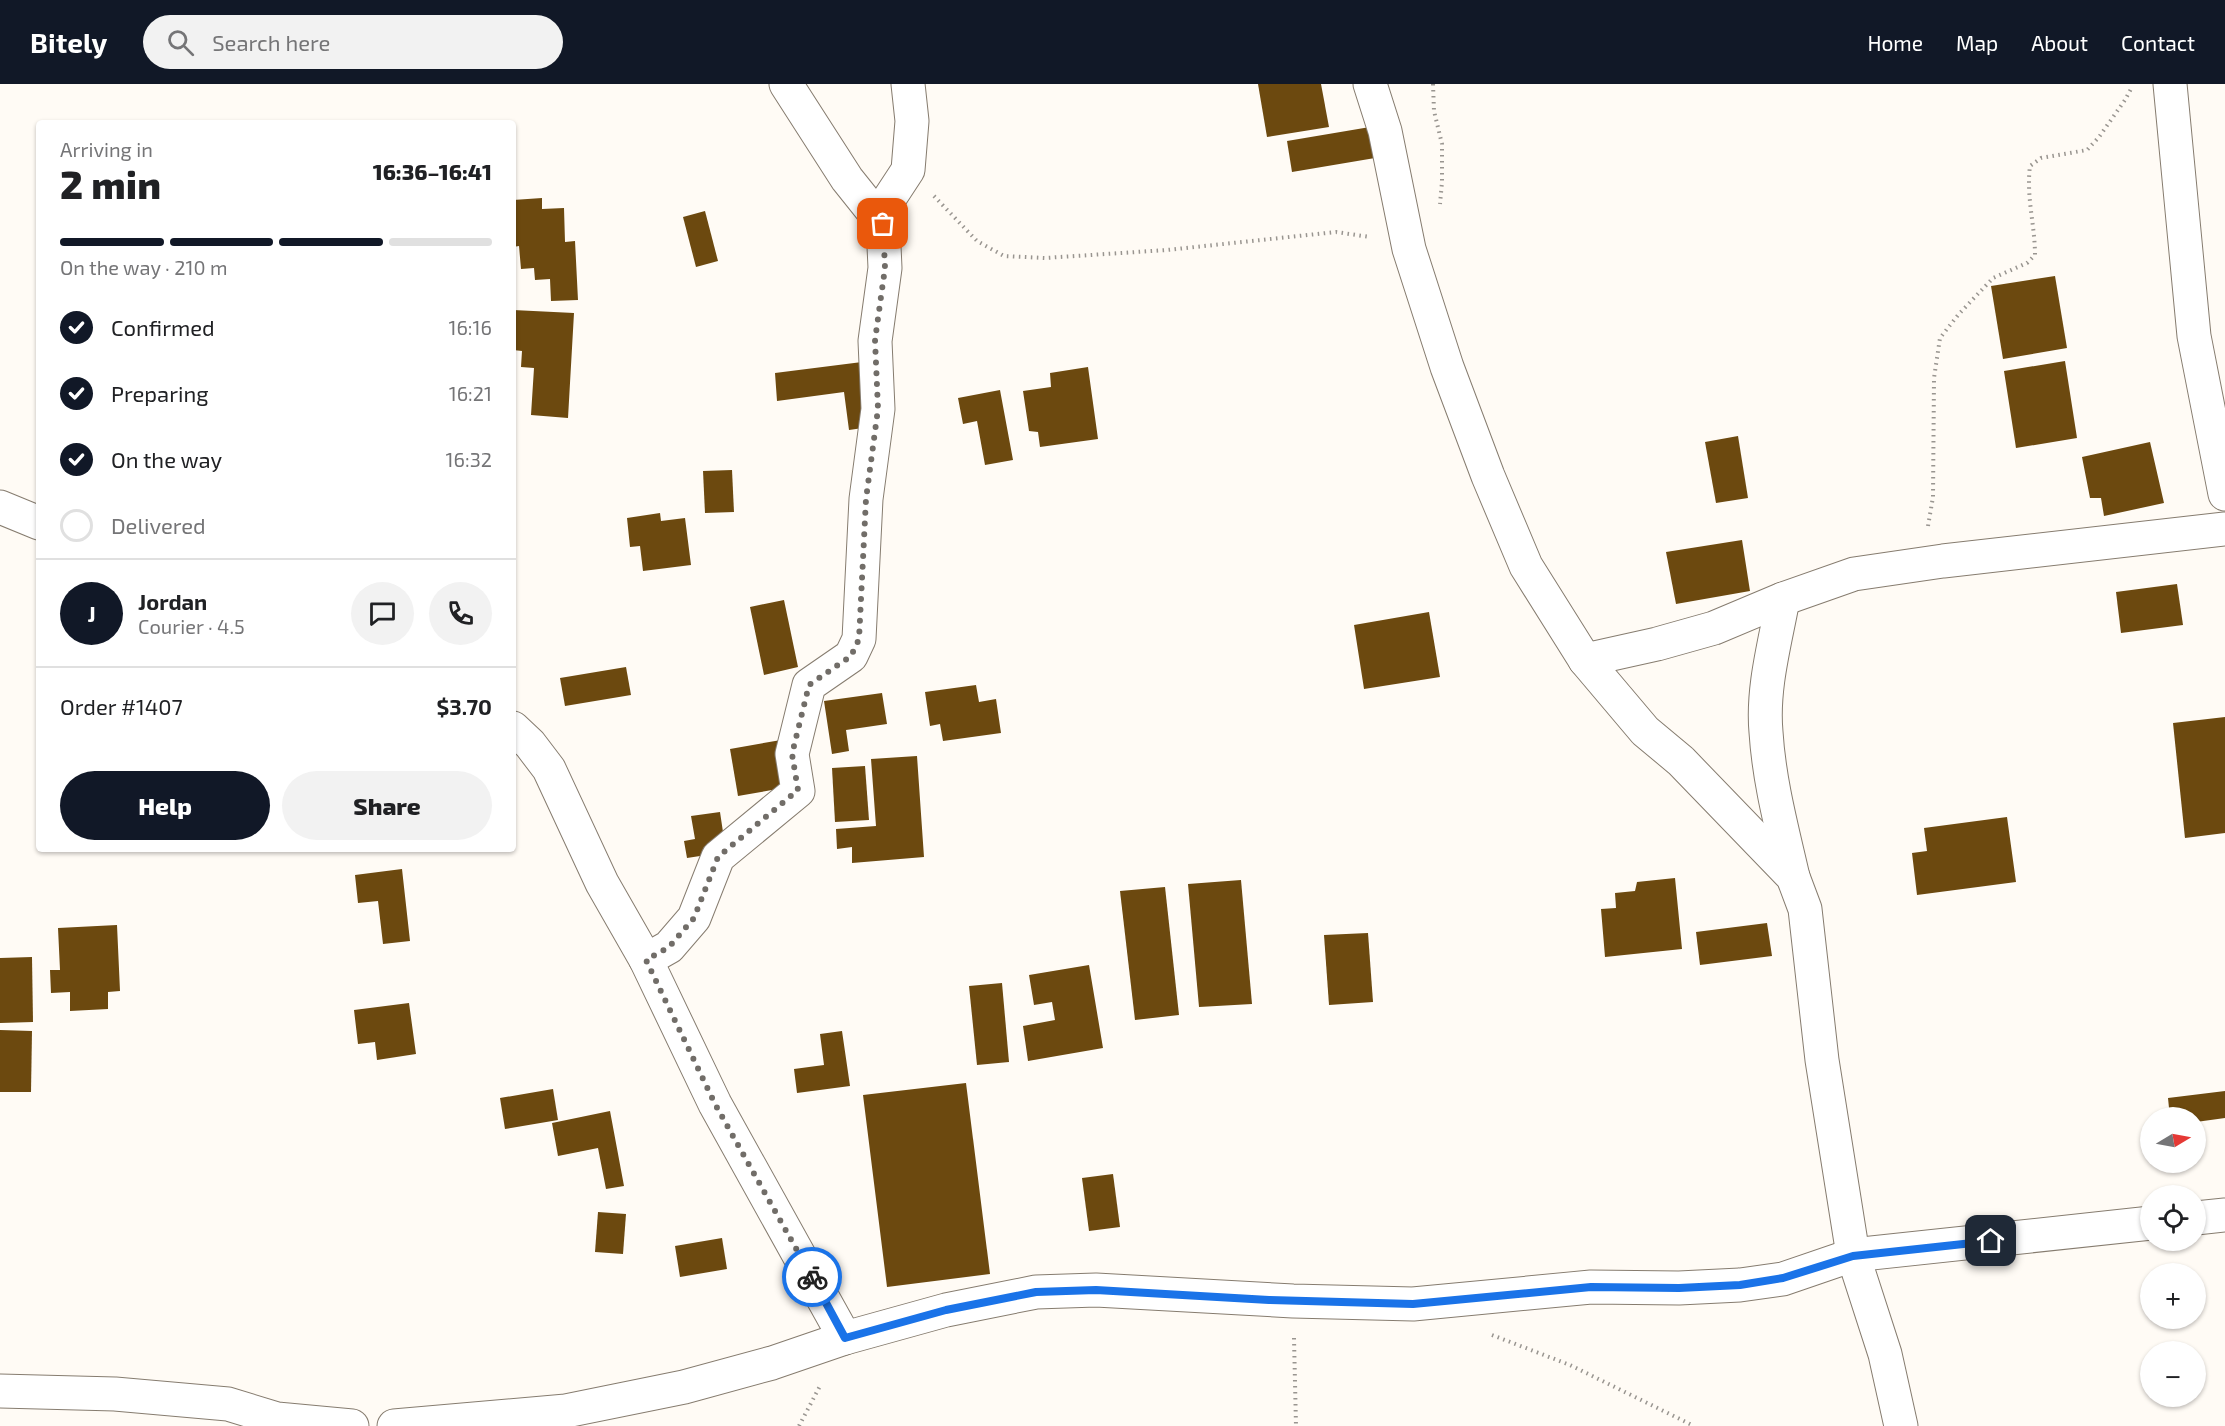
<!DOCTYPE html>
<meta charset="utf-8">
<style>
body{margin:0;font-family:"Exo 2",sans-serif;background:#f2f2f2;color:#202124;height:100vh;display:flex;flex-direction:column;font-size:22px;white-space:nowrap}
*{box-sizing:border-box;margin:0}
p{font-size:20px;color:#757577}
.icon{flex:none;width:33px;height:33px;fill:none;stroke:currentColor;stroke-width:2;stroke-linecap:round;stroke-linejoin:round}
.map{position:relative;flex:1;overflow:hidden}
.drawer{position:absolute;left:36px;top:36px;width:480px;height:732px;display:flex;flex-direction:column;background:#fff;border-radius:6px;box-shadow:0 2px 4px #0004}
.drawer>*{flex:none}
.needle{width:39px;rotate:80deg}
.controls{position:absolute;left:2140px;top:1023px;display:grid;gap:12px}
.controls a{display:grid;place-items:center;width:66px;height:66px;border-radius:50%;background:#fff;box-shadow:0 2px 4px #0004;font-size:30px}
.pin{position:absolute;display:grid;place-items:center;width:51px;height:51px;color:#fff;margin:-26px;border-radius:12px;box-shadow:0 3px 9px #0006}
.courier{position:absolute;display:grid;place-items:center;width:60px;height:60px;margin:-30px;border:4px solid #1a73e8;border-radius:50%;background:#fff;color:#222;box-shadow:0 2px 8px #0007}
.summary em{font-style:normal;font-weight:800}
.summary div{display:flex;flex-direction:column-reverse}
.summary{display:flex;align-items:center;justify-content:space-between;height:102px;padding:0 24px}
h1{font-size:39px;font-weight:800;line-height:45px}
.bar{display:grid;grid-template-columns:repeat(4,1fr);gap:9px 6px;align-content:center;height:72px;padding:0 24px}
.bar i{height:8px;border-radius:4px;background:#e0e0e0}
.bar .active{background:#111827}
.bar p{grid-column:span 4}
.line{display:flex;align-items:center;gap:15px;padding:0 24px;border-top:2px solid #e0e0e0}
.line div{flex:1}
.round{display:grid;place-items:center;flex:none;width:63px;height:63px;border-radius:32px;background:#f2f2f2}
ol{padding:0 24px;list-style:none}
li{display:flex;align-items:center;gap:18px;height:66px}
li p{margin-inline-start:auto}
li .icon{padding:6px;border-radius:50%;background:#111827;color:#fff;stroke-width:4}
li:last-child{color:#757577}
li i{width:33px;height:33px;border:3px solid #e0e0e0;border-radius:50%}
.primary-button{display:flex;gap:12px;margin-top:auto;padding:12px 24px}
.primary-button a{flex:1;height:69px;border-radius:36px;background:#111827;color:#fff;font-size:24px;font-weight:800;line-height:69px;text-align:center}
.primary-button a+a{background:#f2f2f2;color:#202124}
header{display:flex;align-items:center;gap:36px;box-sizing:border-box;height:84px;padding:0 30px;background:#111827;color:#fff}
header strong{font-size:28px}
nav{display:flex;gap:33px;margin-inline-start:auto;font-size:21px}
.search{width:420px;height:54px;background:#f2f2f2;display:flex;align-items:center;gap:15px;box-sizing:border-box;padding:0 21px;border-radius:33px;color:#757577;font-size:22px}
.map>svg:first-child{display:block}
.building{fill:#6c490f}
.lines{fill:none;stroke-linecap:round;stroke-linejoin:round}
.street-casing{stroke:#867c6f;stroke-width:35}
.path{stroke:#999590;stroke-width:4;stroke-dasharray:1.5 4.5;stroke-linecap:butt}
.street{stroke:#fff;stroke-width:33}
.done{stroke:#716d68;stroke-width:6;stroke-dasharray:0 10.8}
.route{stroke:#1a73e8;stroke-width:8}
</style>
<header>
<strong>Bitely</strong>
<div class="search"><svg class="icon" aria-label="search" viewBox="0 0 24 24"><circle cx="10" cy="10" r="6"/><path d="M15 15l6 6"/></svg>Search here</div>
<nav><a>Home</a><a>Map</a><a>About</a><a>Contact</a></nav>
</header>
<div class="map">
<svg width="2225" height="1342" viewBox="0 0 2225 1342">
<rect width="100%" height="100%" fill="#fffbf5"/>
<!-- building -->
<g class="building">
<polygon points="1258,0 1321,0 1329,43 1267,53"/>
<polygon points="1370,43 1375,74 1292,88 1287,57"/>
<polygon points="542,114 542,125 564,124 565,158 575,157 578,216 551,217 550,195 535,196 534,184 521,185 519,162 513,163 513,116"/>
<polygon points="705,127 718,177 696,183 683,133"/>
<polygon points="2055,192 2067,264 2003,275 1991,202"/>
<polygon points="513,226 574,229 568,334 531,331 534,284 521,283 522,267 513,266"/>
<polygon points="2065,277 2077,354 2016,364 2004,287"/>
<polygon points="862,278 870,343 849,346 844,308 777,317 775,289"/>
<polygon points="1088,283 1098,355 1040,363 1038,348 1029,347 1023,307 1051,303 1050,289"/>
<polygon points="1000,306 1013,376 985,381 977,337 963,340 958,314"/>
<polygon points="1738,352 1748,414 1716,419 1705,358"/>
<polygon points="2150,358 2164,419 2104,432 2101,414 2090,414 2082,373"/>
<polygon points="732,386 734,428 705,429 703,387"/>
<polygon points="660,429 661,437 685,434 691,481 643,487 640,462 630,463 627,434"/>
<polygon points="1742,456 1750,507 1676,520 1666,468"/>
<polygon points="2177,500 2183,541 2121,549 2116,508"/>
<polygon points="784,516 798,583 764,591 750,523"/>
<polygon points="1429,528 1440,593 1364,605 1354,541"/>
<polygon points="626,583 631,611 565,622 560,594"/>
<polygon points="976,601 979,618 996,615 1001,649 943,657 940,640 930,642 925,608"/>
<polygon points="882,609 887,640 846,646 849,667 832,670 824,617"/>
<polygon points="2225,633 2225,749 2185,754 2173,639"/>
<polygon points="781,656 789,703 738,712 730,665"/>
<polygon points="917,672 924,773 852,779 852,763 837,765 836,745 876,742 871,675"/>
<polygon points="865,682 869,736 835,738 832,684"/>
<polygon points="720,728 726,768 687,774 684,757 695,755 691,732"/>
<polygon points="2007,733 2016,798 1917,811 1912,769 1927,767 1924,744"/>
<polygon points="402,785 410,857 383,860 378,817 358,819 355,791"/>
<polygon points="1675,794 1682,865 1605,873 1601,825 1616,824 1615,809 1635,807 1637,798"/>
<polygon points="1241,796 1252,920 1199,923 1188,800"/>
<polygon points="1165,803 1179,931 1135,936 1120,807"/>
<polygon points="1767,839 1772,872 1700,881 1696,848"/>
<polygon points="117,841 120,907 108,908 108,925 70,927 70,908 51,909 50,886 60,886 58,844"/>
<polygon points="1368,849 1373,918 1329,921 1324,851"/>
<polygon points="32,873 33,938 0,939 0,874"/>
<polygon points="1089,881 1103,964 1028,977 1023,942 1055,936 1052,918 1034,921 1029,891"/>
<polygon points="1002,899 1009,978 977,981 969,902"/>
<polygon points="409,919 416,970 377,976 375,958 358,960 354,926"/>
<polygon points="0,946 32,947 31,1008 0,1008"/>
<polygon points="842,947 850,1002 797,1009 794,985 824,981 820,950"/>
<polygon points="966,999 990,1190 887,1203 863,1011"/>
<polygon points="553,1005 558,1036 505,1045 500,1014"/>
<polygon points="2225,1007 2225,1034 2196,1038 2196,1034 2170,1034 2168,1014"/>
<polygon points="610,1027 624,1102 606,1105 598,1064 558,1072 552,1039"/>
<polygon points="1113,1090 1120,1143 1089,1147 1082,1094"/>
<polygon points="598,1128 626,1130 623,1170 595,1168"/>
<polygon points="722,1154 727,1185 680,1193 675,1162"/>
</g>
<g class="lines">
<defs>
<g id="street">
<polyline points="786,0 847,95 883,140"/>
<polyline points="1370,0 1385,47 1409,165 1447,283 1488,392 1526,482 1585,576 1645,647 1681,677 1793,793 1805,825 1822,976 1853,1171 1885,1270 1901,1342"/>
<polyline points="2170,0 2194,252 2225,410"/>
<polyline points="0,423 39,439"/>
<path d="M1783,515c-8,44 -21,89 -17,133 3,49 16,97 27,145"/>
<polyline points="1585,576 1657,560 1714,544 1783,515 1854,490 1943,477 2225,445"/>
<polyline points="513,644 530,660 549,685 602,799 646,876 715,1020 845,1254"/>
<polyline points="646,876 669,863 694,834 718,773 798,707 792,670 809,601 851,572 859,555 866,415 878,325 875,257 885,184 883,140 889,115 908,86 912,37 908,0"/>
<polyline points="2196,1134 2225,1131"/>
<polyline points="0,1307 115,1310 228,1320 277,1335 352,1342"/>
<polyline points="394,1342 566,1327 684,1303 772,1279 845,1254 946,1226 1036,1208 1096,1206 1293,1217 1413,1220 1591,1203 1679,1204 1740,1201 1783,1195 1853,1171 2151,1139"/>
</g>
</defs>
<!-- street casing -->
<use href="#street" class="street-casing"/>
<!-- path -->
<g class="path">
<polyline points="1433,0 1434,27 1442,60 1442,98 1440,120"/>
<polyline points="934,112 977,157 1004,172 1045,174 1167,166 1336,148 1370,153"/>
<path d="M1928,442l5,-29 1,-119 6,-40 18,-23 35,-37 34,-15 8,-8c0,-30 -9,-58 -5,-89l11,-8 46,-8 12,-13 26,-37 7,-13"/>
<polyline points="1492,1251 1570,1281 1694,1342"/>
<polyline points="1294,1254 1296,1342"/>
<polyline points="799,1342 820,1302"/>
</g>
<!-- street -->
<use href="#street" class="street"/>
</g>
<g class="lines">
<!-- done -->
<polyline class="done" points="812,1193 715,1020 646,876 669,863 694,834 718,773 798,706 792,670 809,601 851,572 859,555 866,415 878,325 875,256 885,184 883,140"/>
<!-- route -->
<polyline class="route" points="812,1193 845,1254 946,1226 1036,1208 1096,1206 1269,1216 1413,1220 1591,1203 1679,1204 1740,1201 1783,1194 1853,1172 1991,1157"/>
</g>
</svg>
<div class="controls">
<a><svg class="needle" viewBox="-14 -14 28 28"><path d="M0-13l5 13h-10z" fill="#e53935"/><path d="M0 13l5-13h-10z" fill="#757577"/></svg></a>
<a><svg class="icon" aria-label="locate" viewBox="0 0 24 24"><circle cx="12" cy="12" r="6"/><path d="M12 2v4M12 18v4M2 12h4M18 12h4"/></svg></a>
<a>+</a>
<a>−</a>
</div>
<div class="pin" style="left:883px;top:140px;background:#ea580c"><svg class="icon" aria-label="bag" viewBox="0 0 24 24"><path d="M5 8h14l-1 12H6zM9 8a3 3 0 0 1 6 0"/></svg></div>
<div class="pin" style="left:1991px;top:1157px;background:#1f2937"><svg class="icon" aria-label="home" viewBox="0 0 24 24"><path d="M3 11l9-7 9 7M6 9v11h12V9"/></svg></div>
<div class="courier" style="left:812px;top:1193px"><svg class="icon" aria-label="bike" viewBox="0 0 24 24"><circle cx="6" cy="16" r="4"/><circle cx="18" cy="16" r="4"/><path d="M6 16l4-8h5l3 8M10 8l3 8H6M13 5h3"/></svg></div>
<section class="drawer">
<div class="summary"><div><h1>2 min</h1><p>Arriving in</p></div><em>16:36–16:41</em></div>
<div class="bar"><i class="active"></i><i class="active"></i><i class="active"></i><i></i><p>On the way · 210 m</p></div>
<ol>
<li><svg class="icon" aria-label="check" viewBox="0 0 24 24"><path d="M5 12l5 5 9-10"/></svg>Confirmed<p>16:16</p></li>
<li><svg class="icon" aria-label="check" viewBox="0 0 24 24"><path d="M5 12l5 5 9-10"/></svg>Preparing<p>16:21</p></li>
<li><svg class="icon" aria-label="check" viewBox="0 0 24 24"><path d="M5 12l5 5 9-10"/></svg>On the way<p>16:32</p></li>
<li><i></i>Delivered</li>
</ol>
<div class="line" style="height:108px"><b class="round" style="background:#111827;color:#fff">J</b><div><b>Jordan</b><p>Courier · 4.5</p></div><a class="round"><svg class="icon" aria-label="chat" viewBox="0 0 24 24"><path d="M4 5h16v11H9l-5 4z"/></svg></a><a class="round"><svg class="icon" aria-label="phone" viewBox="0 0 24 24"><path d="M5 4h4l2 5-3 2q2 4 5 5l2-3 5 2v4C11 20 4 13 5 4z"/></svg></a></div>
<div class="line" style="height:78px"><div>Order #1407</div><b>$3.70</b></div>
<div class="primary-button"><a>Help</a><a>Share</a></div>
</section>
</div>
